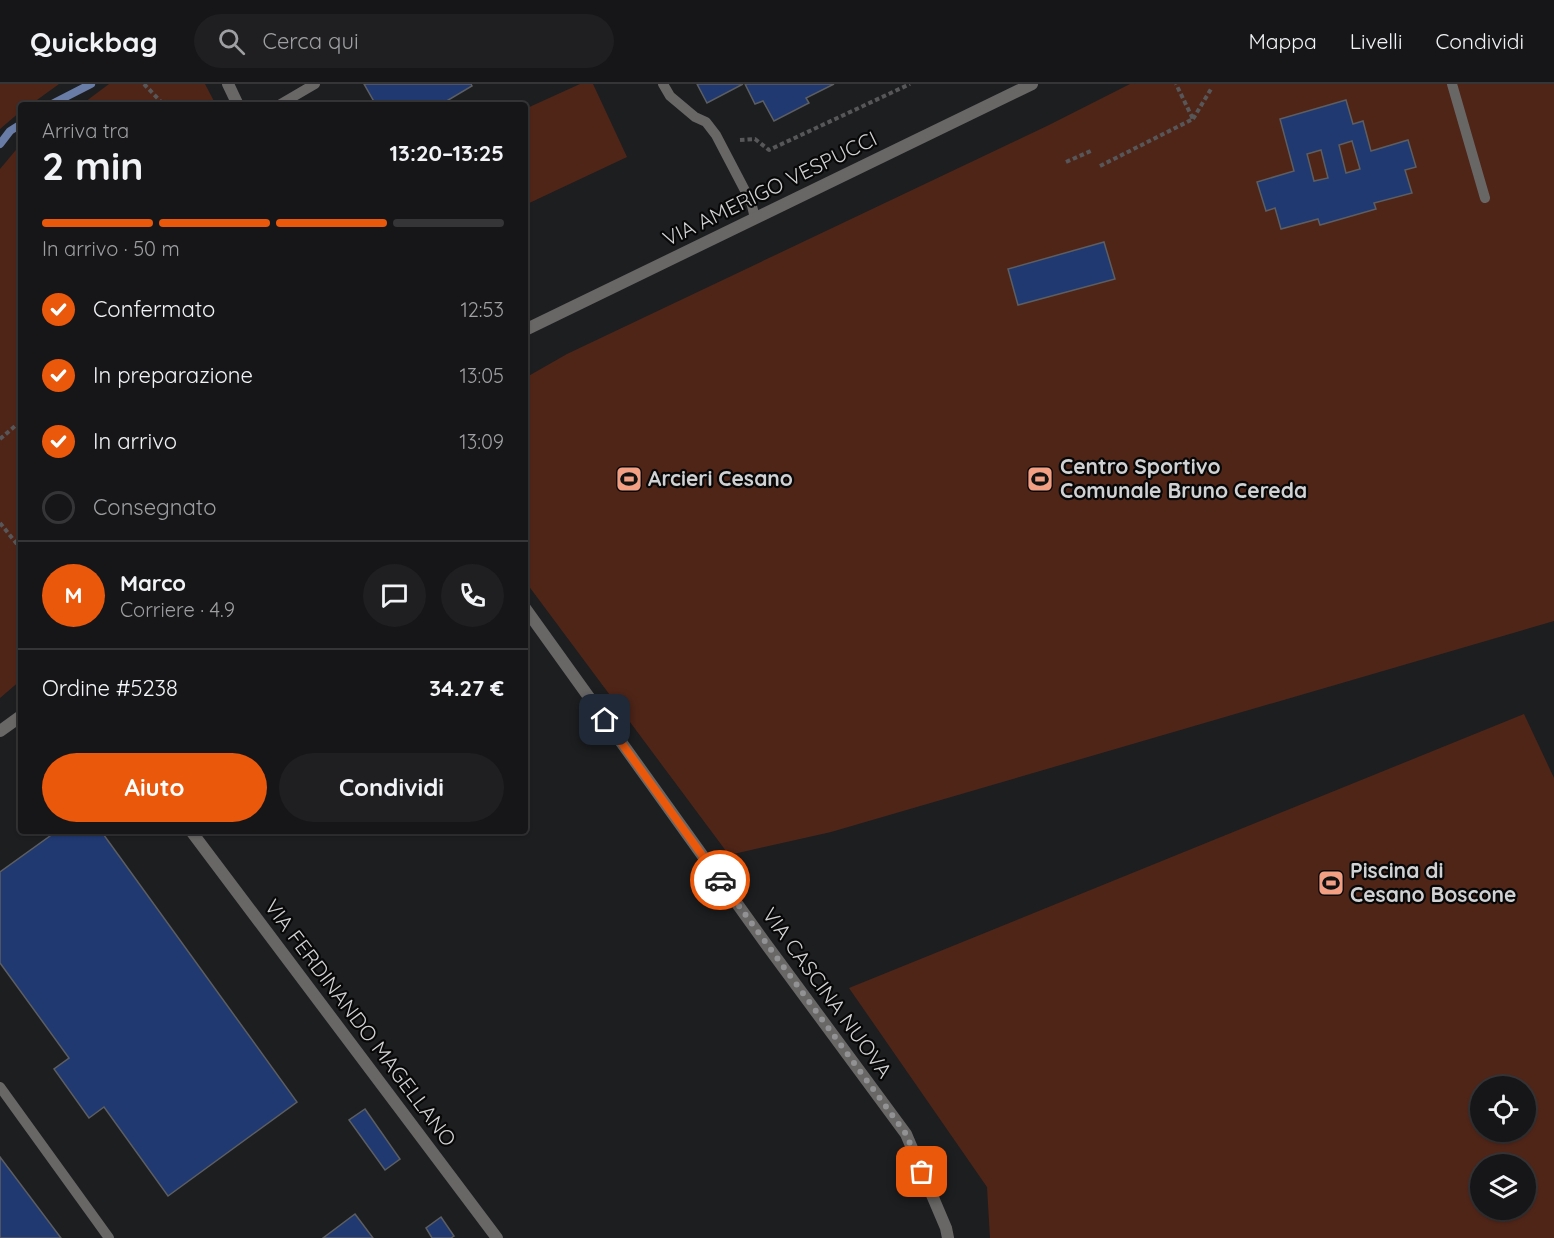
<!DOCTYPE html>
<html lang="it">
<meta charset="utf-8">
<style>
body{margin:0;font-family:Quicksand,sans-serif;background:#1f1f21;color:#f1f3f6;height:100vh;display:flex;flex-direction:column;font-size:22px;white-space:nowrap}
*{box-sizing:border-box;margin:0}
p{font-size:20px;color:#9e9fa2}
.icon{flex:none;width:33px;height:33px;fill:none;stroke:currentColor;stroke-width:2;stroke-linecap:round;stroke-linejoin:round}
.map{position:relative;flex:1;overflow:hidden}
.drawer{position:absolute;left:18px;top:18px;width:510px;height:732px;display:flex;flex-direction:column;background:#161618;border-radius:6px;box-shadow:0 2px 4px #0004,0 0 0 2px #353537}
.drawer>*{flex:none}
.controls{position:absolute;left:1470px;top:992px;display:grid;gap:12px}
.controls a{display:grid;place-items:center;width:66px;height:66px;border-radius:50%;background:#161618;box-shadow:0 2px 4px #0004,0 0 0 2px #353537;font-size:30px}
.pin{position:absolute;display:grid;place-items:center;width:51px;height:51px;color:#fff;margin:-26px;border-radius:12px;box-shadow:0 3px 9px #0006}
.courier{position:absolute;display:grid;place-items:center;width:60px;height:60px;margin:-30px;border:4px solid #ea580c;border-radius:50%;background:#fff;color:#222;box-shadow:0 2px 8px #0007}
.head em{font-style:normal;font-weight:700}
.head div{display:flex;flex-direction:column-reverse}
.head{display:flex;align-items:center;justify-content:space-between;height:102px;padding:0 24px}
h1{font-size:39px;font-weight:700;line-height:45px}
.bar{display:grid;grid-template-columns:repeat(4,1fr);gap:9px 6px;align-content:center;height:72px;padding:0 24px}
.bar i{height:8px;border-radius:4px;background:#353537}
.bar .on{background:#ea580c}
.bar p{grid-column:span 4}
.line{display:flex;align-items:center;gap:15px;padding:0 24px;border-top:2px solid #353537}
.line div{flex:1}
.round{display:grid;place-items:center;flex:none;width:63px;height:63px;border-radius:32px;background:#1f1f21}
ol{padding:0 24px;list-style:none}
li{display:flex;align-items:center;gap:18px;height:66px}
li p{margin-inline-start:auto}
li .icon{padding:6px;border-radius:50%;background:#ea580c;color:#fff;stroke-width:4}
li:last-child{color:#9e9fa2}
li i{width:33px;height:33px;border:3px solid #353537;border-radius:50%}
.action{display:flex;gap:12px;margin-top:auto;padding:12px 24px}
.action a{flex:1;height:69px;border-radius:36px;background:#ea580c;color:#fff;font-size:24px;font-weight:700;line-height:69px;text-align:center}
.action a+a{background:#1f1f21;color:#f1f3f6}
header{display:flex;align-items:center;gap:36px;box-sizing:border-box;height:84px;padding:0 30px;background:#161618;border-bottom:2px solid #353537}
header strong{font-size:28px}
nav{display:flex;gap:33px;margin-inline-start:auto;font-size:21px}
.search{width:420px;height:54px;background:#1f1f21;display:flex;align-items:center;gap:15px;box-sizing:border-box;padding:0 21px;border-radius:33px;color:#9e9fa2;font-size:22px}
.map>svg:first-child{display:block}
.green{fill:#4f2518;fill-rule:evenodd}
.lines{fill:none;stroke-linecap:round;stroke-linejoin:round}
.stream{stroke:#697ca6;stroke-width:8}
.building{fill:#203971;stroke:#5d5e61;stroke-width:1.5;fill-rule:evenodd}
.path{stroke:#575759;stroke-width:4;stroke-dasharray:4.5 3;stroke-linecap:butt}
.lane{stroke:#686766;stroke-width:10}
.street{stroke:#686766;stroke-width:12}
.done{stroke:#929294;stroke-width:6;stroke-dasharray:0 10.8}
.route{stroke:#ea580c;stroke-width:8}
.labels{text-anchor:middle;stroke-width:4.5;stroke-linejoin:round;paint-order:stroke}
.street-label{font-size:21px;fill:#d1d1d3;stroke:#080809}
.poi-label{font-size:21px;font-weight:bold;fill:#d1d1d3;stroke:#080809;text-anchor:start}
</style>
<header>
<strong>Quickbag</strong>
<div class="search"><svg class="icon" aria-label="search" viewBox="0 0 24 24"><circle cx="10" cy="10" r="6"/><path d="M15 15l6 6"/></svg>Cerca qui</div>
<nav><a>Mappa</a><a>Livelli</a><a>Condividi</a></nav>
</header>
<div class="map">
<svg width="1554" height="1154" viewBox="0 0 1554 1154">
<rect width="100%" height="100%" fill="#1d1e20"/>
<!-- green -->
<g class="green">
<polygon points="0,0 59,0 30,21 21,21 21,27 0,45"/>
<polygon points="109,0 205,0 216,21 81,21"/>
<polygon points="580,0 593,0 627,73 525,121 525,25"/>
<polygon points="1130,0 1554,0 1554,537 831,748 729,771 525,497 525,294 567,270 1049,41"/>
<polygon points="21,60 21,596 0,614 0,85"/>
<path d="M1524,630l30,64v460h-564l-3,-51 -138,-199zM1480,1002h46v45h-46zM1480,1080h46v45h-46z"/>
</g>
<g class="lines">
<!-- stream -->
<g class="stream">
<polyline points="50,21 91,0"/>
<polyline points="0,60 10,47 21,40"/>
</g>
</g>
<!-- building -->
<g class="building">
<polygon points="364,0 471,0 472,2 440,21 376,21"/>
<polygon points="697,0 743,0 707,19"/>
<polygon points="745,0 834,0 806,14 809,19 774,37 763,17 755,20"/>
<path d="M1346,16l7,24 10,-3 8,30 37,-11 8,27 -11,3 7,23 -38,10 2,6 -56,16 -2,-6 -37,10 -6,-21 -9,3 -9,-29 37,-11 -14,-52zM1352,57l8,28 -14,4 -7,-28zM1321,66l7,28 -14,3 -7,-27z"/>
<polygon points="1104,158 1115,195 1018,221 1008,185"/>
<polygon points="57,747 101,747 297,1018 168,1112 104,1023 89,1034 54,985 69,974 0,879 0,788"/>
<polygon points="365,1025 400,1075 385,1086 349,1036"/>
<polygon points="0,1073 61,1154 0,1154"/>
<polygon points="355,1130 373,1154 323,1154"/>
<polygon points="441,1133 454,1152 451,1154 432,1154 426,1144"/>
</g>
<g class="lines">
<!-- path -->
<g class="path">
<polyline points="144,0 164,21"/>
<polyline points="1193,35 1211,5"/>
<polyline points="740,56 755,55 769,66 910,0"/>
<polyline points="1066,78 1093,66"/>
<polyline points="1100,82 1193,35 1176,0"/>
<polyline points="0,355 21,337"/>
<polyline points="0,439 21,465"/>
</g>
<!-- lane -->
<g class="lane">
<polyline points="663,0 670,12 695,33 706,38 716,51 751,118 755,134"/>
<polyline points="1452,0 1485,114"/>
<polyline points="279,21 315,0"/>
<polyline points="0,1003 109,1154"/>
</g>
<!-- street -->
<g class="street">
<polyline points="228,0 238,21"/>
<polyline points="525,246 1032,0"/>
<polyline points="525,524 766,860 906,1050 946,1144 948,1154"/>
<polyline points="0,647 21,632"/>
<polyline points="191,747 497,1154"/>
</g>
</g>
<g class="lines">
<!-- done -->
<polyline class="done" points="720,796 906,1050 922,1088"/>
<!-- route -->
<polyline class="route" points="605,636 720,796"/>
</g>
<!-- icons -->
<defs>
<symbol id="stadium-square" viewBox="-11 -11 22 22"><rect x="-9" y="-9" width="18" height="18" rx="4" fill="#f39f84" stroke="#080809"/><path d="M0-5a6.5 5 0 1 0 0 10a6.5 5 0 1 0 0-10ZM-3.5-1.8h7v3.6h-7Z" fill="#111"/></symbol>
</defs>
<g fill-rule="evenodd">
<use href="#stadium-square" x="614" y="380" width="30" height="30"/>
<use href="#stadium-square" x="1025" y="380" width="30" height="30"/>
<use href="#stadium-square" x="1316" y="784" width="30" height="30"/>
</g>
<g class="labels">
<!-- street labels -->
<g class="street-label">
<text transform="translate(770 105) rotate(-26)" y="7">VIA AMERIGO VESPUCCI</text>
<text transform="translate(827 909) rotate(54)" y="7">VIA CASCINA NUOVA</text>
<text transform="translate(360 939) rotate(53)" y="7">VIA FERDINANDO MAGELLANO</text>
</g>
<!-- poi labels -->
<g class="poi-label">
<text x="1060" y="390">Centro Sportivo<tspan x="1060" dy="24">Comunale Bruno Cereda</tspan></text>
<text x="648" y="402">Arcieri Cesano</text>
<text x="1350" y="794">Piscina di<tspan x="1350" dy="24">Cesano Boscone</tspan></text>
</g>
</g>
</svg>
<div class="controls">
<a><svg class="icon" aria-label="locate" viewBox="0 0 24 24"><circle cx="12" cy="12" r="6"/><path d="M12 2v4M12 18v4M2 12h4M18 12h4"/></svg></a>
<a><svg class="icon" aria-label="layers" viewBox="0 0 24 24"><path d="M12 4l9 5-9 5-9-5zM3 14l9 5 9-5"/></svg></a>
</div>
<div class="pin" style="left:922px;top:1088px;background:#ea580c"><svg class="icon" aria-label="bag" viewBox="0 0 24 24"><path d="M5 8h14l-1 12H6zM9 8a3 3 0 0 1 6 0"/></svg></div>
<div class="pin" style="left:605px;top:636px;background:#1f2937"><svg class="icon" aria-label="home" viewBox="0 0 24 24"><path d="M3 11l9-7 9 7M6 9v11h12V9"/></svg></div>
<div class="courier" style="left:720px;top:796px"><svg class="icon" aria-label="car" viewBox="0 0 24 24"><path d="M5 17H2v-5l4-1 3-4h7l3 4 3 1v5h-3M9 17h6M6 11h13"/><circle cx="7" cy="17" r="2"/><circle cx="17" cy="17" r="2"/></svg></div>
<section class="drawer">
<div class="head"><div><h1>2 min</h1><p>Arriva tra</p></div><em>13:20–13:25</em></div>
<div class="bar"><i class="on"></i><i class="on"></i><i class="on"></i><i></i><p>In arrivo · 50 m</p></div>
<ol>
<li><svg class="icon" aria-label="check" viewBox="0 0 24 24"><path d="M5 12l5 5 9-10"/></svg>Confermato<p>12:53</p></li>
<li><svg class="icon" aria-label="check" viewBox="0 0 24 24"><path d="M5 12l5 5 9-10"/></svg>In preparazione<p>13:05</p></li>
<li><svg class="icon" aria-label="check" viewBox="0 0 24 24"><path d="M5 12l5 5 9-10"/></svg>In arrivo<p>13:09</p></li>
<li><i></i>Consegnato</li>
</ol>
<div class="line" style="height:108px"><b class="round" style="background:#ea580c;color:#fff">M</b><div><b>Marco</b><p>Corriere · 4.9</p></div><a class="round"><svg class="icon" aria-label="chat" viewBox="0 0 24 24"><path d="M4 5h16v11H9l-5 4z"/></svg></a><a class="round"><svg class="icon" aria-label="phone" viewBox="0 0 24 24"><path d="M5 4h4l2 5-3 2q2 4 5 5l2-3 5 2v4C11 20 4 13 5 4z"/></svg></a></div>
<div class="line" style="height:78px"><div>Ordine #5238</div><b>34.27 €</b></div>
<div class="action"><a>Aiuto</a><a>Condividi</a></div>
</section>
</div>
